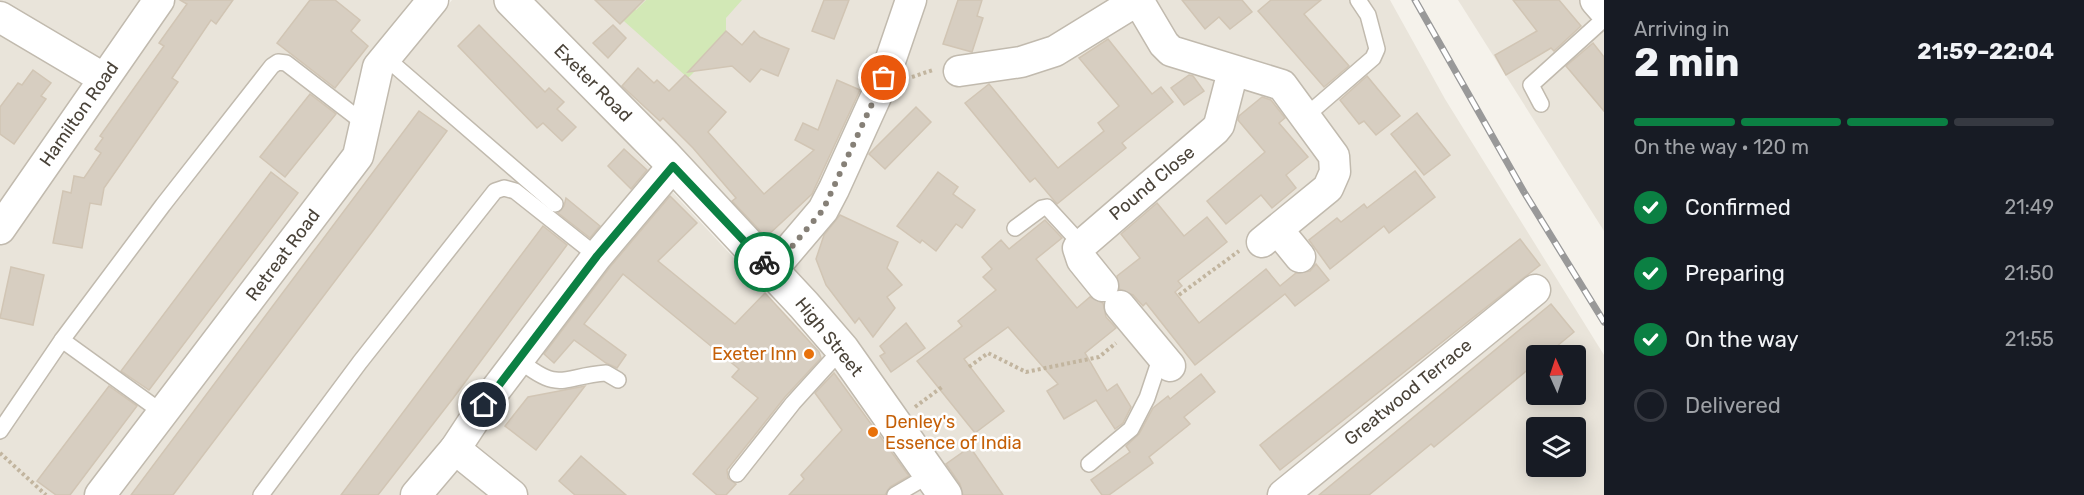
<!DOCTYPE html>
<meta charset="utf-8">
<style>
body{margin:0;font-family:Rubik,sans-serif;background:#20242c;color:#f1f3f6;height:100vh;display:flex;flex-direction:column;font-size:22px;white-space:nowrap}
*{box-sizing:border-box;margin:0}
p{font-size:20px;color:#9ea1a6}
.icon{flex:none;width:33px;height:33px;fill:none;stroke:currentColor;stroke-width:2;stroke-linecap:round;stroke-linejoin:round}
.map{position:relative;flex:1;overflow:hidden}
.sheet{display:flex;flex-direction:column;background:#171b24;width:480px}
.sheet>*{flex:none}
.needle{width:39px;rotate:357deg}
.buttons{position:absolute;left:1526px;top:345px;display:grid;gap:12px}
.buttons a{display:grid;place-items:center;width:60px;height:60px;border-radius:6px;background:#171b24;box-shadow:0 3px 15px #0003;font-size:30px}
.pin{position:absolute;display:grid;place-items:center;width:51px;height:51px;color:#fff;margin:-26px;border:3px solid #fff;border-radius:50%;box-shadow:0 2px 6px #0007}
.courier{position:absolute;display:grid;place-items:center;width:60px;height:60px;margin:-30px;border:4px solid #0b8043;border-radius:50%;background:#fff;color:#222;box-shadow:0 2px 8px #0007}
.head em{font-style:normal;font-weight:700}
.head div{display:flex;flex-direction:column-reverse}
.head{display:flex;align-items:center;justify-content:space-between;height:102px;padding:0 30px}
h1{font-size:39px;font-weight:700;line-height:45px}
.bar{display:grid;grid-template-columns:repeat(4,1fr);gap:9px 6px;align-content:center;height:72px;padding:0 30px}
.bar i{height:8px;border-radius:4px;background:#363941}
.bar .on{background:#0b8043}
.bar p{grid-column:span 4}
ol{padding:0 30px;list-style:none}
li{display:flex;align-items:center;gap:18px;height:66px}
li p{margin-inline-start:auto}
li .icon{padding:6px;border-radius:50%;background:#0b8043;color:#fff;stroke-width:4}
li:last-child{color:#9ea1a6}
li i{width:33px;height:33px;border:3px solid #363941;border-radius:50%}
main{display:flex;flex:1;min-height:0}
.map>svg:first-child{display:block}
.residential{fill:#e9e4da;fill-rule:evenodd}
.green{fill:#d2e8b6}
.building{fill:#d7cec1;stroke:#d1c5b4;stroke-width:1.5}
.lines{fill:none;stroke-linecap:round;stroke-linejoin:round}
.service-casing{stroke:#c1baae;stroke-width:18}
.minor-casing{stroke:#c1baae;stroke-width:33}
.tertiary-casing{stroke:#c1baae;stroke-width:36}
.path{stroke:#c2b59f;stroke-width:4;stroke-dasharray:3 3;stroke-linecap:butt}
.service{stroke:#fff;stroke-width:15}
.minor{stroke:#fff;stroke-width:30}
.tertiary{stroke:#fff;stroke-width:33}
.rail-casing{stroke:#999;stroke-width:7}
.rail{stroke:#fff;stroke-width:4.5;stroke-dasharray:14;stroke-linecap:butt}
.done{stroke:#868077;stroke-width:6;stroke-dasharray:0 10.8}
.route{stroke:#0b8043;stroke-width:8}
.food-dot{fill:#e8710a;stroke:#fff;stroke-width:2}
.labels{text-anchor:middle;stroke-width:5;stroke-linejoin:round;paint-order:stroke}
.street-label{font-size:18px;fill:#4a4339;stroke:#fff}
.food-label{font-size:18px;fill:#c56008;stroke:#fff;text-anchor:end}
</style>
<main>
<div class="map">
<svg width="1604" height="495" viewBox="0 0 1604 495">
<rect width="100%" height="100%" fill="#f5f2eb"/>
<!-- residential -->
<g class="residential">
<polygon points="0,0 419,0 347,152 88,495 0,495"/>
<polygon points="452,0 494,0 864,398 928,495 112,495 370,153 388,78"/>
<path d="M537,0h853l55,99 159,256v140h-645l-425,-493zM1536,356h39v38h-39zM1536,428h39v38h-39z"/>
<polygon points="1458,0 1604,0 1604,231"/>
</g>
<!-- green -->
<polygon class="green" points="646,0 742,0 726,18 726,31 696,64 699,67 688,78 616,14 626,2 636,10"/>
<!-- building -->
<g class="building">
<polygon points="180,0 233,0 216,24 211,20 172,78 178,82 104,188 101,205 90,203 82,248 53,243 63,191 71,193 74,176 84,178 101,153 95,149 103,138 100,136 164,46 159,43 187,4"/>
<polygon points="310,0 335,0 360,20 351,31 368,46 335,88 277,43"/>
<polygon points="595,0 644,0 620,24"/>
<polygon points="824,0 849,0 834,39 812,31"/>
<polygon points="958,0 982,0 977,16 983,18 972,52 943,44"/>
<polygon points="1182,0 1242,0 1252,12 1230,29 1219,17 1205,29"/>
<polygon points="1271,0 1321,0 1304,14 1349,66 1324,87 1258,11"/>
<polygon points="1513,0 1559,0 1581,26 1554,51 1551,48 1506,75 1495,55 1537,31"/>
<polygon points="479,25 545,92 549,88 564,102 557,109 576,127 562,141 543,123 537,128 458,46"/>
<polygon points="613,25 626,38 608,58 593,43"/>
<polygon points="726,31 742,45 754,31 760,37 789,49 778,76 761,69 750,82 732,66 688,72"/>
<polygon points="1108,39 1152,94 1161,87 1173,102 1122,143 1126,148 1057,204 1035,178 1030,182 965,103 989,84 1058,168 1104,131 1098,123 1119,106 1079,58"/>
<polygon points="1593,43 1604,57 1604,111 1566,66"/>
<polygon points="638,68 654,83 657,80 669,91 685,75 726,112 708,132 764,194 814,150 795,140 803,123 818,130 837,80 860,90 812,194 766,237 732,201 736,198 693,148 663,118 660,121 622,86"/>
<polygon points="33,70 51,83 41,96 46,99 14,144 0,134 0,107 18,83 22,85"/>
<polygon points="1189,75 1193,76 1204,91 1184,105 1171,88"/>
<polygon points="1367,76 1400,116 1376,135 1364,121 1359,124 1340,100"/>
<polygon points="310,94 336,114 285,177 260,157"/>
<polygon points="1262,97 1271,100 1285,118 1279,123 1308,157 1286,175 1296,188 1272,208 1261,195 1226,224 1207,201 1265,152 1238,120 1239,116"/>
<polygon points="916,107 931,122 885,169 869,154"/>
<polygon points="419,111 447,131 372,232 173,495 131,495"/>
<polygon points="1417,113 1450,155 1424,175 1391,134"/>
<polygon points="624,149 647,170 631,189 608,166"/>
<polygon points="1415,171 1435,197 1389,233 1384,226 1330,269 1309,240 1337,218 1341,222 1364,204 1367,208"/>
<polygon points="271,172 298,193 149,390 121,371"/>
<polygon points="938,172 958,187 953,194 975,210 962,228 956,224 936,251 922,240 920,243 897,226"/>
<polygon points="670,196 697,223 658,261 735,324 765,293 819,352 821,358 785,397 727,470 728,478 736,484 726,495 717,495 693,474 758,398 732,377 739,369 623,274 584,324 626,355 617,368 606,363 574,340 554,363 544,354 610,267"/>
<polygon points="566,198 600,226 590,238 558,213 564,206"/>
<polygon points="1157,203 1184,236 1207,217 1227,242 1178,281 1182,286 1175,292 1199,323 1266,269 1280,286 1296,273 1310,271 1316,264 1329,280 1295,306 1285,294 1195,365 1146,303 1143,306 1133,295 1119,289 1117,276 1140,258 1121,234"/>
<polygon points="840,215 898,242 887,268 902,285 887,297 895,308 873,337 859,318 855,323 826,285 816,259 824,235"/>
<polygon points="1045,220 1062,238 1036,259 1077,308 1090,297 1103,303 1106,317 1116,328 1085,353 1107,391 1117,384 1131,407 1123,423 1115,429 1096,400 1064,419 1047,391 1058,384 1008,327 964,359 1004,411 975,433 917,361 962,326 958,321 996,290 983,277 992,269 982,257 1001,240 1009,249"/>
<polygon points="543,226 567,245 454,397 378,495 341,495"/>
<polygon points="1520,239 1540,265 1280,470 1260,445"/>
<polygon points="11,267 44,275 33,325 0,318"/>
<polygon points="1551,304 1574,332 1545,356 1536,356 1536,363 1434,447 1431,444 1369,495 1319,495"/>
<polygon points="906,323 925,348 891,372 880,356 885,353 880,346"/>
<polygon points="834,373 909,476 890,487 885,495 789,495 804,479 801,475 842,430 815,393"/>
<polygon points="1201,374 1215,392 1184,417 1190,424 1149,457 1153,463 1109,495 1102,495 1091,480 1130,452 1126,446 1139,434 1153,408 1168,396 1170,399"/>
<polygon points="109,386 137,406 70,495 56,495 37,481"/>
<polygon points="585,386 536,450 505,426 528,397"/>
<polygon points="970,447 1003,495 963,495 960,484 946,464"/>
<polygon points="581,456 626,495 575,495 559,481"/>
</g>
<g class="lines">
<defs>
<g id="service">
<polyline points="385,57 555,204"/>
<polyline points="1541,104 1531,85 1604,19"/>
<polyline points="1307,115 1373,58 1377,49 1368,15 1358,0"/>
<polyline points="1015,228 1042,208 1047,207 1081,244"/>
<polyline points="62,340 163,413"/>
<path d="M519,360c42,34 43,16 87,13l12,7"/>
<polyline points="0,431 62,340 163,205 272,66 278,62 286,63 364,123"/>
<polyline points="1089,464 1131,429 1147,398 1161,356"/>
<polyline points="737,474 793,403 842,349"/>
<polyline points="261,495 360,362 495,191 504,188 515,191 597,256"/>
<polyline points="895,495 931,474"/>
</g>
<g id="minor">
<polyline points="0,17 103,78"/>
<polyline points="959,71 1021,62 1055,51 1138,0 1164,44 1171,51 1282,85 1334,156 1335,172 1328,188 1262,242"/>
<polyline points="0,229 159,0"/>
<polyline points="1278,230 1300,257"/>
<polyline points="772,270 823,210 834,189 884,79 911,0"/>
<polyline points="1103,286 1082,260 1078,248 1215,130 1219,125 1233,71"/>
<polyline points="1120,306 1170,366"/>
<polyline points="455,449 512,495"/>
<polyline points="100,495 358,156 378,67 433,0"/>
<polyline points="416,495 455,449 484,405 597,256 673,166"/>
<polyline points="1283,495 1535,290"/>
</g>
<g id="tertiary">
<polyline points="511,0 664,155 804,305 842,349 945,495"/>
<polyline points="1597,0 1604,8"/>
</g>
</defs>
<!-- service casing -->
<use href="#service" class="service-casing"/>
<!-- minor casing -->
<use href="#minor" class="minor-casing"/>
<!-- tertiary casing -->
<use href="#tertiary" class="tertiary-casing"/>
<!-- path -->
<g class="path">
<polyline points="912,77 933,70"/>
<polyline points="1179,295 1239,251"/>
<polyline points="969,367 988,353 1026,372 1099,357 1116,343"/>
<polyline points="915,407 942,387"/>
<polyline points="0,453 46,495"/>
</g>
<!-- service -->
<use href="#service" class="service"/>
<!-- minor -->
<use href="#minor" class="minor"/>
<!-- tertiary -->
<use href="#tertiary" class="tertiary"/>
<defs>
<polyline id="rail" points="1415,0 1524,192 1604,322"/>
</defs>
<!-- rail casing -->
<use href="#rail" class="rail-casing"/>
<!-- rail -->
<use href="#rail" class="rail"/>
</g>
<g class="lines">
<!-- done -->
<polyline class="done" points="764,262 772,270 823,210 884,78"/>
<!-- route -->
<polyline class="route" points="484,405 597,256 673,166 764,262"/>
</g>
<!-- markers -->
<g class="food-dot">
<circle cx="809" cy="354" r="6"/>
<circle cx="873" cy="432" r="6"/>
</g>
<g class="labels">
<!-- street labels -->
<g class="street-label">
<text transform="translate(593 83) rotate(45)" y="6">Exeter Road</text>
<text transform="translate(79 114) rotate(-55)" y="6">Hamilton Road</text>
<text transform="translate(1152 183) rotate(-40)" y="6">Pound Close</text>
<text transform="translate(283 255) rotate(-53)" y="6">Retreat Road</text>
<text transform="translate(829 337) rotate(51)" y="6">High Street</text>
<text transform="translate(1408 392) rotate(-39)" y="6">Greatwood Terrace</text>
</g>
<!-- food labels -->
<g class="food-label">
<text x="797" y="360">Exeter Inn</text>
<text x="885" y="428" text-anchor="start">Denley's<tspan x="885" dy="21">Essence of India</tspan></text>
</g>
</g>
</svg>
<div class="buttons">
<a><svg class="needle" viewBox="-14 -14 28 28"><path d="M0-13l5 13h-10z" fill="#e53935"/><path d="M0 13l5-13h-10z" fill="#9ea1a6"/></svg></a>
<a><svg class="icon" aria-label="layers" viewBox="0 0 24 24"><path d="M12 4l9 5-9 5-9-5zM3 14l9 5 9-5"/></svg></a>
</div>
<div class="pin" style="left:884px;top:78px;background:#ea580c"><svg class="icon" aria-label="bag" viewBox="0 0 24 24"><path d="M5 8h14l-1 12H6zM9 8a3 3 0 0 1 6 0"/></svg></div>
<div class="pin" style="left:484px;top:405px;background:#1f2937"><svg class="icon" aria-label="home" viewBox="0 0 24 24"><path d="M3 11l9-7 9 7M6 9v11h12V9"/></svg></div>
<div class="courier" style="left:764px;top:262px"><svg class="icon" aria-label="bike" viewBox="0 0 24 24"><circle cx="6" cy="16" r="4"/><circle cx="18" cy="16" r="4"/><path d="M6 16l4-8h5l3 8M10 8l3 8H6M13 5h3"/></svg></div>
</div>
<section class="sheet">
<div class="head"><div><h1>2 min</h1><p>Arriving in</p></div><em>21:59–22:04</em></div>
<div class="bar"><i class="on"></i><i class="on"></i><i class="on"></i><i></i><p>On the way · 120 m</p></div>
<ol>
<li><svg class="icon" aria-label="check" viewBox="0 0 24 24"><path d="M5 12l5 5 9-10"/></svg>Confirmed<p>21:49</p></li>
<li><svg class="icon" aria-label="check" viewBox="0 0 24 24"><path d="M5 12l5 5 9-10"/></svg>Preparing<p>21:50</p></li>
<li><svg class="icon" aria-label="check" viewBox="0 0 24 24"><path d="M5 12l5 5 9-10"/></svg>On the way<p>21:55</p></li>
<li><i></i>Delivered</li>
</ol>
</section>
</main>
